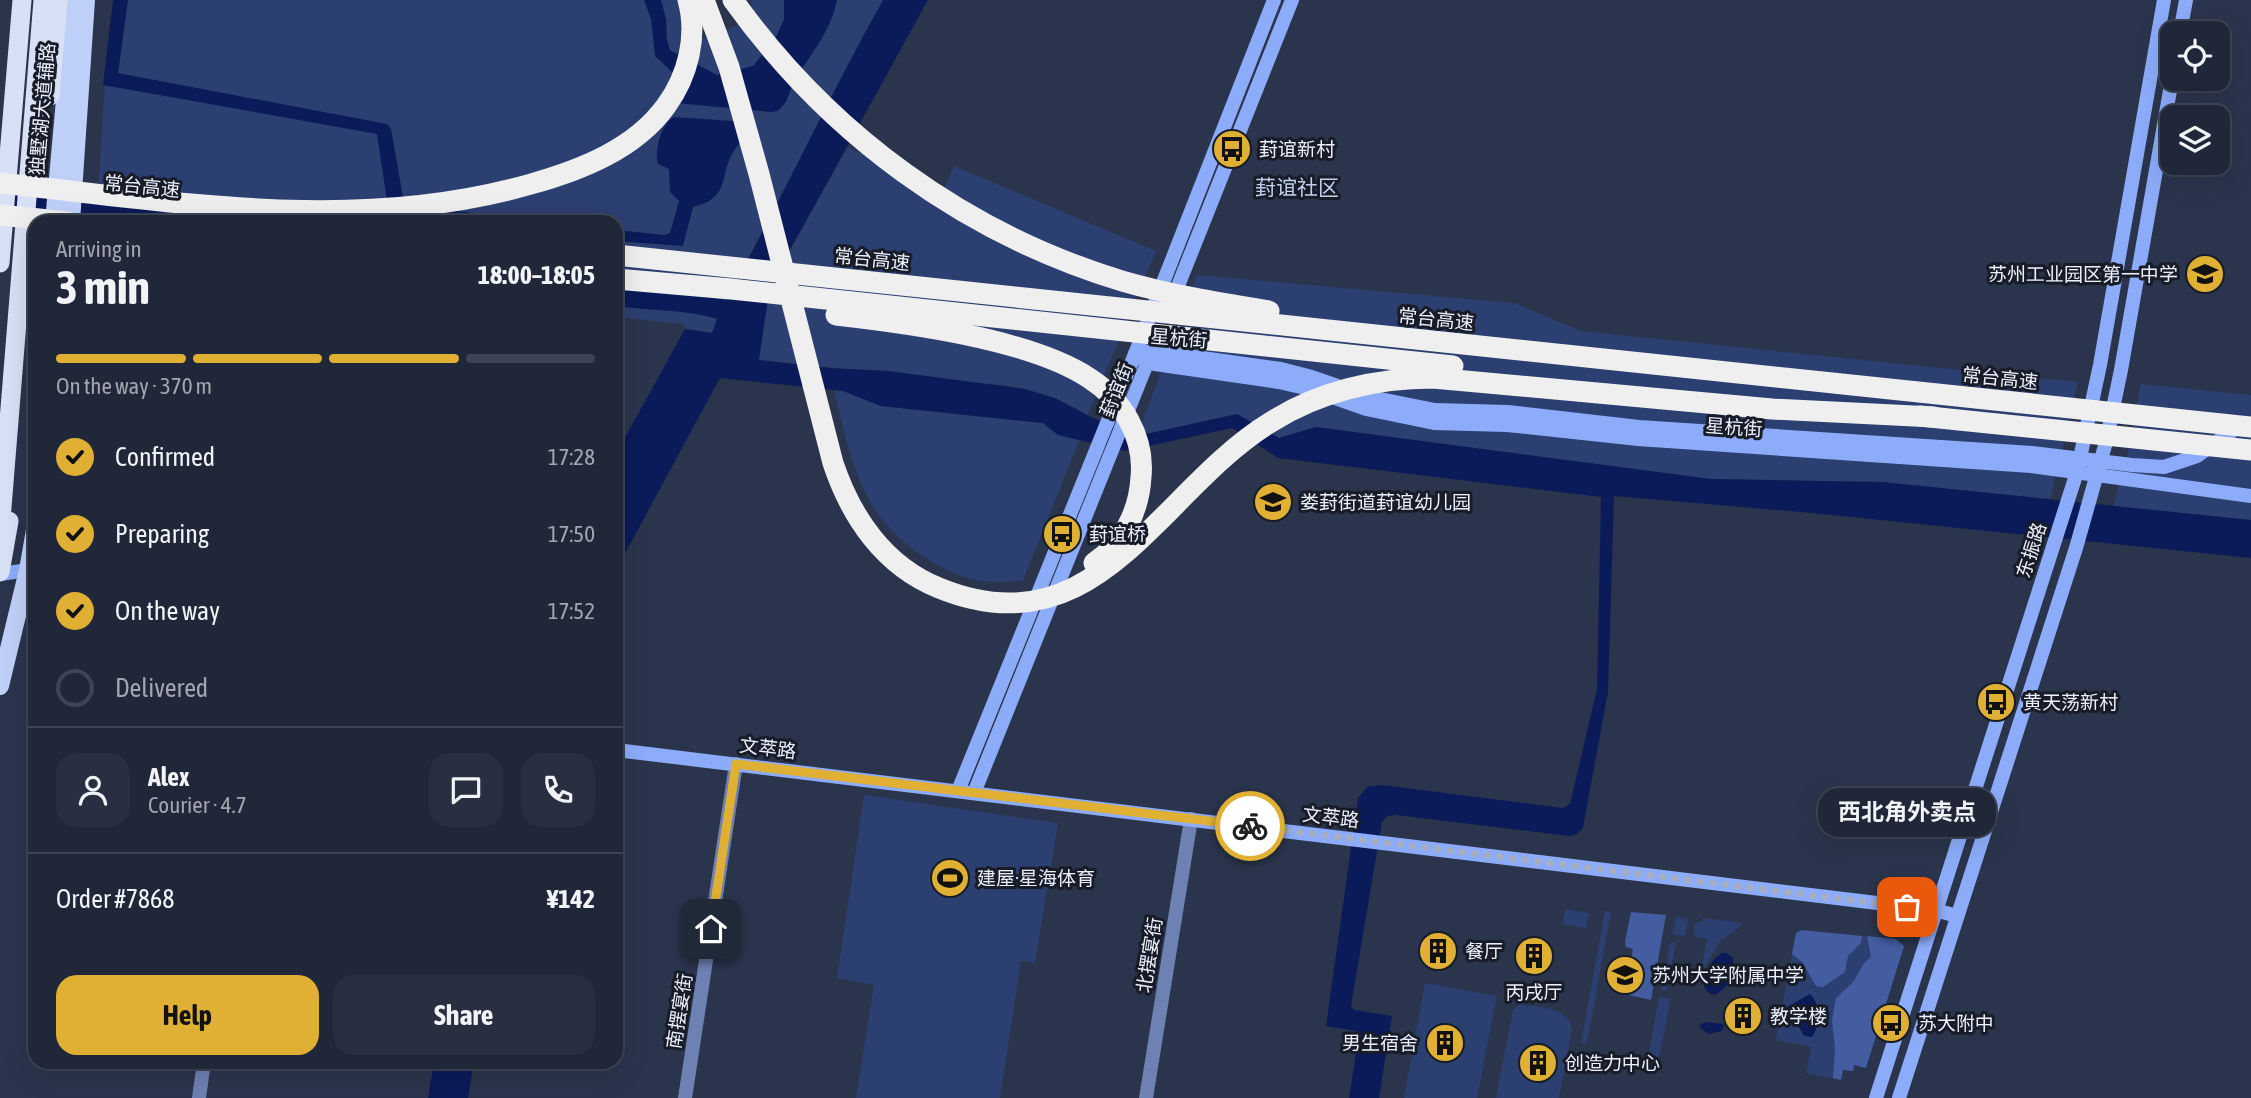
<!DOCTYPE html>
<meta charset="utf-8">
<style>
body{margin:0;font-family:"Asap Condensed","Noto Sans SC",sans-serif;background:#282f41;color:#f1f3f6;height:100vh;display:flex;flex-direction:column;font-size:26px;white-space:nowrap}
*{box-sizing:border-box;margin:0}
p{font-size:23px;color:#a2a5ae}
.icon{flex:none;width:38px;height:38px;fill:none;stroke:currentColor;stroke-width:2;stroke-linecap:round;stroke-linejoin:round}
.map{position:relative;flex:1;overflow:hidden}
.sheet{position:absolute;left:28px;top:215px;width:595px;height:854px;display:flex;flex-direction:column;background:#202739;border-radius:21px;box-shadow:0 7px 28px #0002,0 0 0 2px #3d4453}
.sheet>*{flex:none}
.controls{position:absolute;left:2160px;top:21px;display:grid;gap:14px}
.controls a{display:grid;place-items:center;width:70px;height:70px;border-radius:14px;background:#202739;box-shadow:0 7px 28px #0002,0 0 0 2px #3d4453;font-size:35px}
.pin{position:absolute;display:grid;place-items:center;width:60px;height:60px;color:#fff;margin:-30px;border-radius:14px;box-shadow:0 4px 10px #0006}
.courier{position:absolute;display:grid;place-items:center;width:70px;height:70px;margin:-35px;border:5px solid #dfb034;border-radius:50%;background:#fff;color:#222;box-shadow:0 2px 9px #0007}
.bubble{position:absolute;height:49px;border-radius:21px;background:#202739;box-shadow:0 7px 28px #0002,0 0 0 2px #3d4453;font-size:23px;font-weight:700;line-height:49px;text-align:center}
.headline em{font-style:normal;font-weight:700}
.headline div{display:flex;flex-direction:column-reverse}
.headline{display:flex;align-items:center;justify-content:space-between;height:119px;padding:0 28px}
h1{font-size:46px;font-weight:700;line-height:52px}
.bar{display:grid;grid-template-columns:repeat(4,1fr);gap:10px 7px;align-content:center;height:84px;padding:0 28px}
.bar i{height:9px;border-radius:5px;background:#3d4453}
.bar .active{background:#dfb034}
.bar p{grid-column:span 4}
.line{display:flex;align-items:center;gap:18px;padding:0 28px;border-top:2px solid #3d4453}
.line div{flex:1}
.round{display:grid;place-items:center;flex:none;width:74px;height:74px;border-radius:21px;background:#282f41}
ol{padding:0 28px;list-style:none}
li{display:flex;align-items:center;gap:21px;height:77px}
li p{margin-inline-start:auto}
li .icon{padding:7px;border-radius:50%;background:#dfb034;color:#111;stroke-width:4}
li:last-child{color:#a2a5ae}
li i{width:38px;height:38px;border:4px solid #3d4453;border-radius:50%}
.cta{display:flex;gap:14px;margin-top:auto;padding:14px 28px}
.cta a{flex:1;height:80px;border-radius:21px;background:#dfb034;color:#111;font-size:28px;font-weight:700;line-height:80px;text-align:center}
.cta a+a{background:#282f41;color:#f1f3f6}
.map>svg:first-child{display:block}
.green{fill:#2c3f71}
.forest{fill:#435da0}
.water{fill:#0b1b59}
.lines{fill:none;stroke-linecap:round;stroke-linejoin:round}
.minor{stroke:#6d81b2;stroke-width:14}
.tertiary{stroke:#6d81b2;stroke-width:14}
.secondary{stroke:#8cacf9;stroke-width:14}
.primary{stroke:#bfd0f8;stroke-width:18}
.trunk{stroke:#d7e0f4;stroke-width:19}
.motorway{stroke:#efefef;stroke-width:21}
.done{stroke:#a7aebf;stroke-width:7;stroke-dasharray:0 12.6}
.route{stroke:#dfb034;stroke-width:9}
.labels{text-anchor:middle;stroke-width:6;stroke-linejoin:round;paint-order:stroke}
.street-label{font-size:19px;fill:#eaf0fd;stroke:#171c27}
.poi-label{font-size:19px;fill:#eaf0fd;stroke:#171c27;text-anchor:start}
.neighbourhood-label{font-size:21px;fill:#c1cfee;stroke:#171c27}
</style>
<div class="map">
<svg width="2251" height="1098" viewBox="0 0 2251 1098">
<rect width="100%" height="100%" fill="#2a344c"/>
<!-- green -->
<g class="green">
<polygon points="128,0 682,0 681,31 708,39 754,17 751,0 885,0 726,300 712,333 685,329 684,324 616,317 616,222 96,222 105,85 116,87"/>
<path d="M848,147l94,46 12,-27 202,85 -68,164c-27,-14 -53,-26 -85,-30 -14,-1 -28,-1 -42,-3 -68,-10 -135,-14 -203,-22l12,-74z"/>
<polygon points="1197,275 1514,303 1581,331 2078,382 2050,499 1882,482 1711,479 1316,427 1279,438 1237,414 1137,436"/>
<polygon points="2141,384 2251,395 2251,520 2113,506 2128,452"/>
<path d="M834,391h9l38,15 162,17 7,7 30,9 -57,141c-14,2 -28,3 -42,1 -39,-7 -83,-37 -105,-70 -23,-35 -32,-80 -42,-120z"/>
<polygon points="864,795 1058,823 1035,963 1021,961 1000,1098 856,1098 874,985 837,978"/>
<polygon points="1565,909 1589,913 1586,928 1563,924"/>
<polygon points="1605,911 1611,912 1587,1044 1581,1043"/>
<polygon points="1676,916 1688,919 1685,936 1672,934"/>
<polygon points="1703,918 1742,923 1739,928 1720,941 1700,976 1707,939 1694,936 1694,924 1702,921"/>
<polygon points="1801,930 1896,939 1904,946 1866,1068 1855,1065 1853,1071 1843,1070 1841,1080 1806,1073 1811,1047 1776,1040 1796,933"/>
<polygon points="1671,942 1676,943 1666,991 1661,990"/>
<polygon points="1425,983 1497,996 1477,1098 1404,1098"/>
<polygon points="1659,997 1671,999 1659,1059 1648,1057"/>
<path d="M1520,1004c18,4 49,2 52,25l-13,69h-63l17,-88z"/>
</g>
<!-- forest -->
<g class="forest">
<polygon points="1631,912 1666,915 1651,1000 1624,994 1633,949 1626,947 1625,942"/>
<polygon points="1801,930 1862,936 1861,943 1848,956 1845,972 1823,987 1816,986 1802,962 1792,954 1796,933"/>
<polygon points="1867,936 1896,939 1904,946 1866,1068 1854,1065 1853,1071 1843,1070 1841,1080 1833,1078 1835,1049 1832,1020 1836,998 1853,982 1864,963 1871,957"/>
</g>
<!-- water -->
<g class="water">
<polygon points="113,0 128,0 118,73 387,124 391,129 403,197 423,207 551,222 427,222 392,218 389,214 377,134 103,85"/>
<path d="M644,0h17l5,19 1,20 3,11 47,25 36,-9 22,-27 9,-20v-19h53c-6,31 -25,52 -41,78 -6,9 -7,23 -15,30 -3,4 -5,3 -10,4l-95,-9 -3,-30 -18,-17 -4,-37z"/>
<path d="M883,0h45l-158,286 -11,74 71,8 59,3 136,18 30,9 38,20 44,18 100,-22 42,24 37,-11 395,52 172,3 368,38v38l-439,-45 -198,-17 -6,196 -25,136 -6,6 -7,2 -174,-21 -9,1 -5,6 -31,184 3,4 38,6 -13,82h-30l10,-64 -3,-3 -30,-5 32,-228 9,-11 15,-2 181,23 7,-4 27,-115 4,-192 -323,-39 -46,-30 -107,23 -67,-16 -15,-12 -162,-17 -38,-15 -123,-13 -104,192v-116l69,-125 27,4 5,-14c-32,-10 -68,-8 -101,-13v-24l110,18c55,-99 102,-202 157,-300z"/>
<path d="M674,117l73,5 4,11c-5,5 -12,10 -16,16 -17,26 -3,49 -42,58l-10,39 -67,-5v-11l49,5 5,-2 9,-32 -9,-9 -1,-23 -11,-5c-4,-12 3,-41 16,-47z"/>
<polygon points="0,178 262,222 62,222 0,212"/>
<path d="M1722,953h5l6,5c1,15 -5,34 -21,37l-6,-5 -3,-8 10,-22z"/>
<path d="M1810,994c11,9 10,33 2,43l-8,-1c-5,-12 -15,-17 -17,-29z"/>
<polygon points="1706,1022 1724,1024 1722,1031 1709,1034 1700,1028 1701,1024"/>
<polygon points="434,1062 474,1062 468,1098 428,1098"/>
</g>
<g class="lines">
<!-- minor -->
<polyline class="minor" points="199,1098 204,1062"/>
<!-- tertiary -->
<g class="tertiary">
<polyline points="685,1098 736,764"/>
<polyline points="1146,1098 1191,819"/>
</g>
<!-- secondary -->
<g class="secondary">
<polyline points="2180,33 2186,0"/>
<polyline points="1172,301 1292,0"/>
<polyline points="1135,354 1152,351 1281,369 1312,377 1370,397 1435,410 1508,412 1639,427 2032,453 2132,465 2164,467 2197,456 2242,424"/>
<polyline points="1135,354 1148,363 1279,382 1309,389 1366,409 1434,423 1507,425 1638,439 2031,466 2251,496"/>
<polyline points="0,574 28,570 35,572"/>
<polyline points="616,750 1935,910 1957,916"/>
<polyline points="958,791 1135,354 1274,0"/>
<polyline points="974,793 1150,356"/>
<polyline points="1876,1098 2077,472 2100,365 2164,0"/>
<polyline points="1899,1098 2076,548 2106,442 2121,370 2172,79"/>
</g>
<!-- primary -->
<g class="primary">
<polyline points="54,222 74,0"/>
<polyline points="71,222 86,0"/>
<polyline points="0,686 28,570 35,530"/>
</g>
<!-- trunk -->
<g class="trunk">
<polyline points="50,96 58,0"/>
<polyline points="0,263 22,0"/>
<polyline points="0,532 43,0"/>
<polyline points="0,572 9,521"/>
</g>
<!-- motorway -->
<g class="motorway">
<path d="M704,0l25,67 30,107 74,289c18,54 51,103 106,125 159,65 219,-97 332,-166 47,-30 105,-44 162,-44l339,31 162,8"/>
<path d="M733,0c96,134 231,233 389,281 48,14 98,22 147,30"/>
<path d="M0,183c178,19 356,51 531,1 50,-14 104,-35 135,-78 22,-30 32,-70 22,-106"/>
<polyline points="0,215 68,222"/>
<polyline points="616,255 2251,427"/>
<polyline points="616,279 731,289 1453,366"/>
<path d="M836,315c71,8 194,24 253,63 33,21 56,59 52,99 -2,35 -18,66 -47,86"/>
<polyline points="1920,416 2251,450"/>
</g>
</g>
<g class="lines">
<!-- done -->
<polyline class="done" points="1250,826 1907,907"/>
<!-- route -->
<polyline class="route" points="711,929 736,764 1250,826"/>
</g>
<!-- icons -->
<defs>
<symbol id="bus-disc" viewBox="-11 -11 22 22"><circle r="9.5" fill="#dfb034" stroke="#171c27"/><path d="M-5-6H5V4H4V6H2V4H-2V6H-4V4H-5ZM-3.5-4V0h7V-4ZM-3.5 1.2v1.5H-2V1.2ZM2 1.2v1.5H3.5V1.2Z" fill="#111"/></symbol>
<symbol id="school-disc" viewBox="-11 -11 22 22"><circle r="9.5" fill="#dfb034" stroke="#171c27"/><path d="M0-5L7-2L0 1L-7-2ZM-4 1L0 2.5L4 1V4Q0 6-4 4Z" fill="#111"/></symbol>
<symbol id="stadium-disc" viewBox="-11 -11 22 22"><circle r="9.5" fill="#dfb034" stroke="#171c27"/><path d="M0-5a6.5 5 0 1 0 0 10a6.5 5 0 1 0 0-10ZM-3.5-1.8h7v3.6h-7Z" fill="#111"/></symbol>
<symbol id="building-disc" viewBox="-11 -11 22 22"><circle r="9.5" fill="#dfb034" stroke="#171c27"/><path d="M-4-6H4V6H1V3H-1V6H-4ZM-2.5-4.3h1.7v1.8h-1.7ZM.8-4.3h1.7v1.8H.8ZM-2.5-1h1.7V.8h-1.7ZM.8-1h1.7V.8H.8Z" fill="#111"/></symbol>
</defs>
<g fill-rule="evenodd">
<use href="#bus-disc" x="1210" y="127" width="44" height="44"/>
<use href="#school-disc" x="2183" y="252" width="44" height="44"/>
<use href="#school-disc" x="1251" y="480" width="44" height="44"/>
<use href="#bus-disc" x="1040" y="512" width="44" height="44"/>
<use href="#bus-disc" x="1974" y="680" width="44" height="44"/>
<use href="#stadium-disc" x="928" y="856" width="44" height="44"/>
<use href="#building-disc" x="1416" y="929" width="44" height="44"/>
<use href="#building-disc" x="1512" y="934" width="44" height="44"/>
<use href="#school-disc" x="1603" y="953" width="44" height="44"/>
<use href="#building-disc" x="1721" y="994" width="44" height="44"/>
<use href="#bus-disc" x="1869" y="1001" width="44" height="44"/>
<use href="#building-disc" x="1423" y="1021" width="44" height="44"/>
<use href="#building-disc" x="1516" y="1041" width="44" height="44"/>
</g>
<g class="labels">
<!-- street labels -->
<g class="street-label">
<text transform="translate(42 109) rotate(-85)" y="7">独墅湖大道辅路</text>
<text transform="translate(142 186) rotate(6)" y="7">常台高速</text>
<text transform="translate(872 259) rotate(6)" y="7">常台高速</text>
<text transform="translate(1436 319) rotate(6)" y="7">常台高速</text>
<text transform="translate(1179 338) rotate(5)" y="7">星杭街</text>
<text transform="translate(2000 378) rotate(6)" y="7">常台高速</text>
<text transform="translate(1116 390) rotate(-68)" y="7">葑谊街</text>
<text transform="translate(1734 427) rotate(4)" y="7">星杭街</text>
<text transform="translate(2031 550) rotate(-72)" y="7">东振路</text>
<text transform="translate(768 748) rotate(7)" y="7">文萃路</text>
<text transform="translate(1331 817) rotate(7)" y="7">文萃路</text>
<text transform="translate(1149 955) rotate(-81)" y="7">北摆宴街</text>
<text transform="translate(679 1011) rotate(-81)" y="7">南摆宴街</text>
</g>
<!-- poi labels -->
<g class="poi-label">
<text x="1259" y="156">葑谊新村</text>
<text x="2178" y="281" text-anchor="end">苏州工业园区第一中学</text>
<text x="1300" y="509">娄葑街道葑谊幼儿园</text>
<text x="1089" y="541">葑谊桥</text>
<text x="2023" y="709">黄天荡新村</text>
<text x="977" y="885">建屋·星海体育</text>
<text x="1465" y="958">餐厅</text>
<text x="1652" y="982">苏州大学附属中学</text>
<text x="1534" y="999" text-anchor="middle">丙戌厅</text>
<text x="1770" y="1023">教学楼</text>
<text x="1918" y="1030">苏大附中</text>
<text x="1418" y="1050" text-anchor="end">男生宿舍</text>
<text x="1565" y="1070">创造力中心</text>
</g>
<!-- neighbourhood labels -->
<g class="neighbourhood-label">
<text x="1297" y="195">葑谊社区</text>
</g>
</g>
</svg>
<div class="controls">
<a><svg class="icon" aria-label="locate" viewBox="0 0 24 24"><circle cx="12" cy="12" r="6"/><path d="M12 2v4M12 18v4M2 12h4M18 12h4"/></svg></a>
<a><svg class="icon" aria-label="layers" viewBox="0 0 24 24"><path d="M12 4l9 5-9 5-9-5zM3 14l9 5 9-5"/></svg></a>
</div>
<div class="pin" style="left:1907px;top:907px;background:#ea580c"><svg class="icon" aria-label="bag" viewBox="0 0 24 24"><path d="M5 8h14l-1 12H6zM9 8a3 3 0 0 1 6 0"/></svg></div>
<div class="pin" style="left:711px;top:929px;background:#1f2937"><svg class="icon" aria-label="home" viewBox="0 0 24 24"><path d="M3 11l9-7 9 7M6 9v11h12V9"/></svg></div>
<div class="courier" style="left:1250px;top:826px"><svg class="icon" aria-label="bike" viewBox="0 0 24 24"><circle cx="6" cy="16" r="4"/><circle cx="18" cy="16" r="4"/><path d="M6 16l4-8h5l3 8M10 8l3 8H6M13 5h3"/></svg></div>
<div class="bubble" style="left:1818px;top:788px;width:178px">西北角外卖点</div>
<section class="sheet">
<div class="headline"><div><h1>3 min</h1><p>Arriving in</p></div><em>18:00–18:05</em></div>
<div class="bar"><i class="active"></i><i class="active"></i><i class="active"></i><i></i><p>On the way · 370 m</p></div>
<ol>
<li><svg class="icon" aria-label="check" viewBox="0 0 24 24"><path d="M5 12l5 5 9-10"/></svg>Confirmed<p>17:28</p></li>
<li><svg class="icon" aria-label="check" viewBox="0 0 24 24"><path d="M5 12l5 5 9-10"/></svg>Preparing<p>17:50</p></li>
<li><svg class="icon" aria-label="check" viewBox="0 0 24 24"><path d="M5 12l5 5 9-10"/></svg>On the way<p>17:52</p></li>
<li><i></i>Delivered</li>
</ol>
<div class="line" style="height:126px"><a class="round"><svg class="icon" aria-label="person" viewBox="0 0 24 24"><circle cx="12" cy="8" r="4"/><path d="M4 21q1-7 8-7t8 7"/></svg></a><div><b>Alex</b><p>Courier · 4.7</p></div><a class="round"><svg class="icon" aria-label="chat" viewBox="0 0 24 24"><path d="M4 5h16v11H9l-5 4z"/></svg></a><a class="round"><svg class="icon" aria-label="phone" viewBox="0 0 24 24"><path d="M5 4h4l2 5-3 2q2 4 5 5l2-3 5 2v4C11 20 4 13 5 4z"/></svg></a></div>
<div class="line" style="height:91px"><div>Order #7868</div><b>¥142</b></div>
<div class="cta"><a>Help</a><a>Share</a></div>
</section>
</div>
